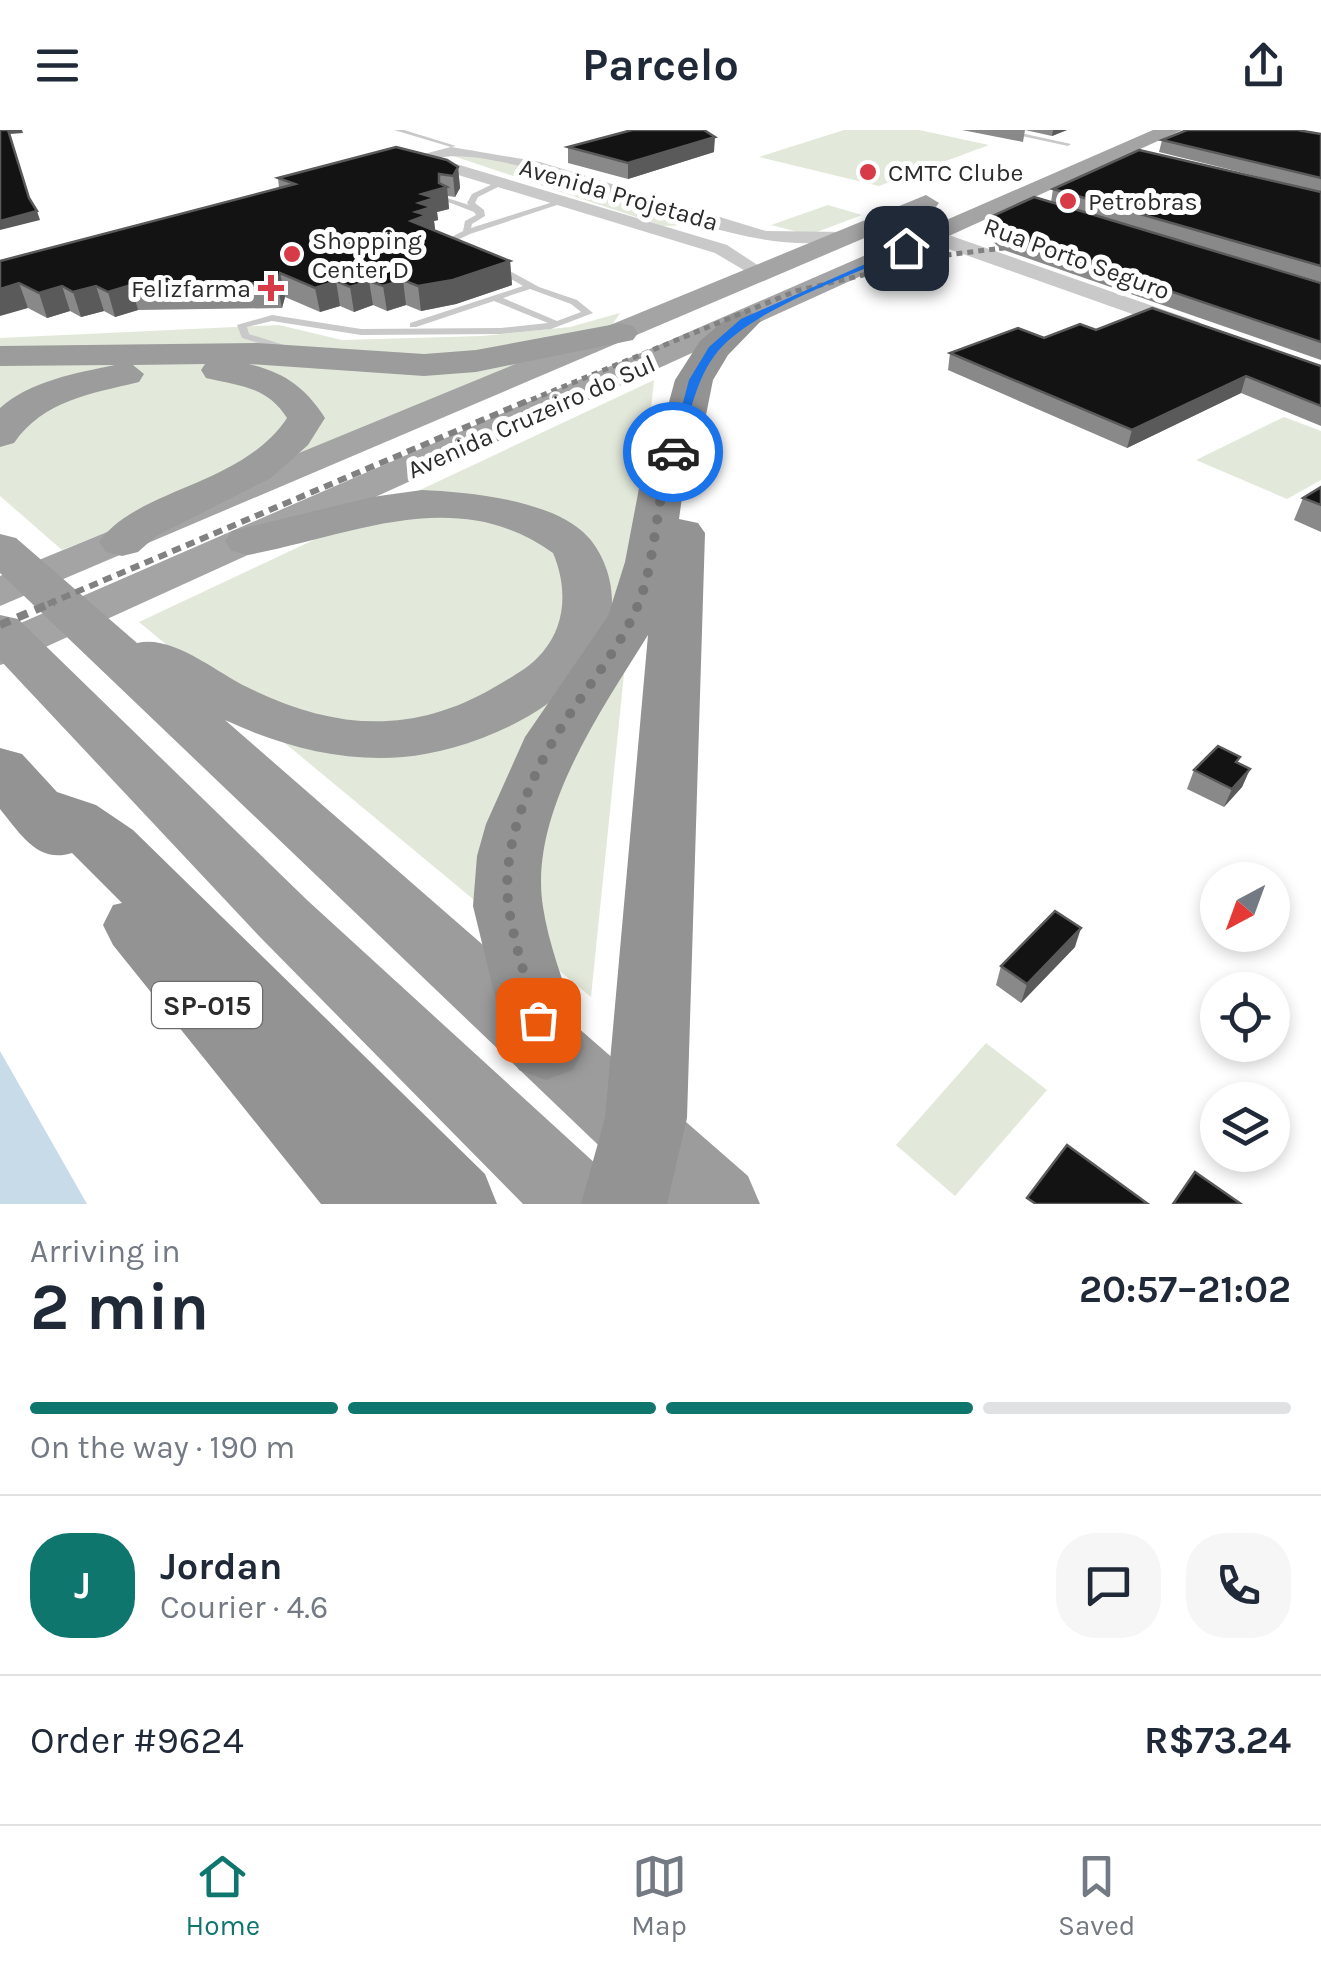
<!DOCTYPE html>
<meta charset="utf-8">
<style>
body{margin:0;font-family:Karla,sans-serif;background:#f6f6f7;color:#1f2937;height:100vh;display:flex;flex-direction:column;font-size:38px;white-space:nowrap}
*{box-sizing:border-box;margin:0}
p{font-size:32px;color:#747a83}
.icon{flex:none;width:55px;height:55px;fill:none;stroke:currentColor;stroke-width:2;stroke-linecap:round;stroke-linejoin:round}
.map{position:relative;height:1074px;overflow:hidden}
.sheet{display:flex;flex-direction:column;background:#fff;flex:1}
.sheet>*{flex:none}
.needle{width:65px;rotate:221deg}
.tools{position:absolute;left:1200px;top:732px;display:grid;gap:20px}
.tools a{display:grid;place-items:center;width:90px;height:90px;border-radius:50%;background:#fff;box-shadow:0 5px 15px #0003;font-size:50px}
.pin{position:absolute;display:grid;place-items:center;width:85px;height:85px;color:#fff;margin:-42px;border-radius:20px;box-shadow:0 5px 15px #0006}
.courier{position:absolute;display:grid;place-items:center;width:100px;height:100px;margin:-50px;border:8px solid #1a73e8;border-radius:50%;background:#fff;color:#222;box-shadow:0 2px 12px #0007}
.headline em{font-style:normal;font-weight:700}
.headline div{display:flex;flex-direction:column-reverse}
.headline{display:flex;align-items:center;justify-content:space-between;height:170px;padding:0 30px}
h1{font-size:65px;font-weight:700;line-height:75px}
.bar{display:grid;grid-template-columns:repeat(4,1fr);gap:15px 10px;align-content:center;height:120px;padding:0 30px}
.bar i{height:12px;border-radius:8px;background:#e0e1e3}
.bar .on{background:#0f766e}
.bar p{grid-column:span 4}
.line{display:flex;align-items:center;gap:25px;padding:0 30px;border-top:2px solid #e0e1e3}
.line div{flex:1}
.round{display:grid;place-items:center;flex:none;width:105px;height:105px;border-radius:40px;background:#f6f6f7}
header{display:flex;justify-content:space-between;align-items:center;height:130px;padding:0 30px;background:#fff;font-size:45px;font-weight:700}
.menu{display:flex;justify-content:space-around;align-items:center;height:140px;border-top:2px solid #e0e1e3;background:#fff;font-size:28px;color:#747a83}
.menu a{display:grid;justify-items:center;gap:5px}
.menu .on{color:#0f766e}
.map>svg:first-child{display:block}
.green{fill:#e2e9da}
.water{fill:#c8dbe8}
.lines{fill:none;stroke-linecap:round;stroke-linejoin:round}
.service{fill:#c9c9c9;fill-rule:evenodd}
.minor{fill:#c9c9c9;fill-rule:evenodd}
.tertiary{fill:#c9c9c9;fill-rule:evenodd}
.primary{fill:#a4a4a4;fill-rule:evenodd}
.trunk{fill:#9c9c9c;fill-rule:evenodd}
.motorway{fill:#939393;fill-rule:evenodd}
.rail-far3{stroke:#818181;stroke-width:4;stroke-dasharray:5 4;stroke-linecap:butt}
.rail-far2{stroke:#818181;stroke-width:5;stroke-dasharray:6 5;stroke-linecap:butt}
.rail-far1{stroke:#818181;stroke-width:6;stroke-dasharray:9 6;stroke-linecap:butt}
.rail{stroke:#818181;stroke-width:8;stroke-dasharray:11 8;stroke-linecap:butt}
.wall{fill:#898989}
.shaded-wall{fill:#5a5a5a}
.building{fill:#131313;stroke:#5a5a5a;stroke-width:2.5}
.route{fill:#1a73e8}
.done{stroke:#767676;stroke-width:10;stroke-dasharray:0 18}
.poi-dot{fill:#d73b47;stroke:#fff;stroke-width:4}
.labels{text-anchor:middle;stroke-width:10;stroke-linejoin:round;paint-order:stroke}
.far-poi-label{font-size:25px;fill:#2c2c2c;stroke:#fff;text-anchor:start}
.far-street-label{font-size:25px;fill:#2c2c2c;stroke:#fff}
.shield{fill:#fff;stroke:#6b6b6b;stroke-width:2.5}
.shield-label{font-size:28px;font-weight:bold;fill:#2c2c2c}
</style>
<header><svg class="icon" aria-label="menu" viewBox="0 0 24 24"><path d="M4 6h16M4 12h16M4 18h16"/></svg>Parcelo<svg class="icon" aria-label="share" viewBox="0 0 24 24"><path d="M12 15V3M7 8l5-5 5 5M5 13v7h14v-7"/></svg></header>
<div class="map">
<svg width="1321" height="1074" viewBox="0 0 1321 1074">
<rect width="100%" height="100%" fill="#fff"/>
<!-- green -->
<g class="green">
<polygon points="844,0 919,0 989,15 879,56 759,27"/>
<polygon points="471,20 683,85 687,95 663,96 450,25"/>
<polygon points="828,75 862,85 809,105 771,95"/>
<polygon points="620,183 609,200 62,420 0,366 0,208 279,195 342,210 482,206 570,197"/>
<polygon points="654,250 591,867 139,492"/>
<polygon points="1284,287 1321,301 1321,350 1287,369 1196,330"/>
<polygon points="986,913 1047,960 955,1066 896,1015"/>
</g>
<!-- water -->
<polygon class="water" points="0,921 87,1074 0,1074"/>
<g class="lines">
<!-- service -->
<g class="service">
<polygon points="394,0 404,0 456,16 451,17"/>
<polygon points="994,0 1007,0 1071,14 1068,16"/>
<polygon points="497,52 504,54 478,67 475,73 484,80 485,86 472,94 471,98 556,71 563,73 470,104 453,112 459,119 452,121 444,111 463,101 465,91 476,85 474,82 443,70 447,68 469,75 467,73 472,64"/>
<path d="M495,133l44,24 38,13 16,13 -42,16 -50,5 -140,1 -89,-14 -25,6 2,7 38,12 2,2 -5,3 -42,-13 -5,-13 35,-10 89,14 140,-1 47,-5 -54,-22 -78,26h-6v-4l113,-37 -31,-18 -1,-2zM530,159l41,15 10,8 -24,9 -54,-23z"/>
</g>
<!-- minor -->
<path class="minor" d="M451,17l89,15 226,69 81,1 8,5c-10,7 -24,6 -37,6 -99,4 -201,-56 -298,-77 -28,-6 -56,-13 -84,-8l291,87 38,25v8l-6,1 -44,-26 -283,-86 -16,-11z"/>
<!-- tertiary -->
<polygon class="tertiary" points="869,91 940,102 1199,192 1203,197 1191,204 1183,202 929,112 862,101 859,97"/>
<!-- primary -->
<g class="primary">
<polygon points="1153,0 1182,0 17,530 0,535 0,502"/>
<polygon points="926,65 939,73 935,78 0,476 0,446"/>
</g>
<!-- trunk -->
<g class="trunk">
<path d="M621,193l12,3 5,7 -5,7 -157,32 -52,4 -175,-12c36,9 56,23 76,54l-17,27 -37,33 -115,58 -18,16 -16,4 -16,-4 -7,-10c38,-54 143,-56 188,-124 -20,-32 -48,-32 -81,-40l-5,-8 4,-6 -72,1 11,9 -5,8c-49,12 -95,18 -125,61l-14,4v-39c30,-27 76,-35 115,-43l-115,1v-20l257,-3 167,11 52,-4z"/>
<path d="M422,360c47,2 133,10 166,47 15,16 24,42 24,63 0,93 -131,151 -209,157 -62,5 -122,-11 -178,-37l523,456 12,28h-100l-660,-631v-39l16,4 121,105c35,-9 79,29 110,44 85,42 163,49 246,1 18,-11 35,-19 49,-35 25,-29 25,-67 11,-100 -97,-70 -202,-17 -305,2l-16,-4 -7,-10 7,-10 140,-34z"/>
<polygon points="0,485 18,489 307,770 609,1046 621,1074 523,1074 259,806 0,530"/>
</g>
<!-- motorway -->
<g class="motorway">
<path d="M744,181l12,3 5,7 -33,34 -15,25 -11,55 -18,48 -5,36 19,4 7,10 -18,585 -20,86h-86l24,-86 43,-483c-46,74 -120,179 -105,272 7,46 28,94 42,139l-12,24 -27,10 -27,-10 -12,-24 -34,-140 4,-50 9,-32 39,-87 83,-121 17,-54 15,-79 20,-48 15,-55 25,-39 32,-27z"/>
<path d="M0,618l22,6 35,38 39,13 37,25 352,344 12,30h-176l-208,-259 -10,-20 10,-20 9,-2 -50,-50c-35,11 -52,-20 -72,-44z"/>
</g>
<!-- rail-far3 -->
<polyline class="rail-far3" points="990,120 1028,115"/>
<!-- rail-far2 -->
<polyline class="rail-far2" points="521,274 796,161 947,125 1010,117"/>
<!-- rail-far1 -->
<polyline class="rail-far1" points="48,474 527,271"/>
<!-- rail -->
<polyline class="rail" points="0,495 54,472"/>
</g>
<!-- wall -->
<g class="wall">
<polygon points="962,0 1025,0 1023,12"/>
<polygon points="1025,0 1067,0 1052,6"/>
<polygon points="1321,4 1321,62 1159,22 1162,10"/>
<polygon points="568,17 714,22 628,49 568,33"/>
<polygon points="458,37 460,58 455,67 448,66 449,79 437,82 438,90 434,91 435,99 433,100 510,131 512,155 456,174 421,181 406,175 387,181 373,175 354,182 340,176 320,182 285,167 282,178 138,180 115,187 104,181 81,187 70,181 47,188 28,178 0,131 279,58 278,48"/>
<polygon points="1053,59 1321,62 1321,152 1051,72"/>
<polygon points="986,89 1321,153 1321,230 1001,119 983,103"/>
<polygon points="1096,200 1321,236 1321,296 1241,263 1127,318 948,240 950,223"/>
<polygon points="1321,357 1321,402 1294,390 1303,368"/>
<polygon points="1250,639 1242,657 1224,677 1187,659 1194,640"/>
<polygon points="1075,817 1021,873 996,855 1001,836"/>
</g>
<!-- shaded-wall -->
<g class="shaded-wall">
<polygon points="8,0 22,0 23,3 10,4"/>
<polygon points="1053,0 1067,0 1052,6"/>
<polygon points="715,7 714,22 628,49 628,33"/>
<polygon points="458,37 460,58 455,67 453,46"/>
<polygon points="439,44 441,59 447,57 449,79 437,82 438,90 434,91 435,99 429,101 411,91 422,64"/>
<polygon points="37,81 40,90 0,100 0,91"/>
<polygon points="510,131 512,155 456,174 421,181 418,156"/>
<polygon points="280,143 285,167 282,178 277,153"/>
<polygon points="403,150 406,175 387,181 383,156"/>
<polygon points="336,151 340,176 320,182 315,158"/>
<polygon points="369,151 373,175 354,182 350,157"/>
<polygon points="19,153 28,178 0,186 0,159"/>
<polygon points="131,155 138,180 115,187 108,162"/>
<polygon points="62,156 70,181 47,188 39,163"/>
<polygon points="96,156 104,181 81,187 73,162"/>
<polygon points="1246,246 1241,263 1127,318 1132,300"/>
<polygon points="1250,639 1242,657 1224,677 1232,659"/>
<polygon points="1081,798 1075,817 1021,873 1027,854"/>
</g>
<!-- building -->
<g class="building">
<polygon points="0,0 8,0 29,68 37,81 0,91"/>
<polygon points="632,0 704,0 715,7 628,33 568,17"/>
<polygon points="1187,0 1297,0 1321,4 1321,48 1162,10"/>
<polygon points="396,17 447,30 458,37 453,46 439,44 439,53 447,57 422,64 435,68 419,73 432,77 416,82 427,85 411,91 510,131 453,150 418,156 403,150 383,156 369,151 350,157 336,151 315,158 280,143 277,153 131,155 108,162 96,156 73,162 62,156 39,163 19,153 0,159 0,131 295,54 278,48"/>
<polygon points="1139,20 1321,62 1321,136 1053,59"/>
<polygon points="1034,67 1321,153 1321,212 1004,105 986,89"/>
<polygon points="1152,178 1321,236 1321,276 1246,246 1132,300 950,223 1018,198 1044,208 1080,194 1096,200"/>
<polygon points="1321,357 1321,375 1303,368"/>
<polygon points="1218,616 1240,627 1236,632 1250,639 1232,659 1194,640"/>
<polygon points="1055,781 1081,798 1027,854 1001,836"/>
<polygon points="1067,1015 1148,1074 1036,1074 1027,1068"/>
<polygon points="1195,1042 1241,1074 1173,1074"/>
</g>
<!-- route -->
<path class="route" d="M906,116l3,4c-53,24 -155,58 -191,101 -23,28 -29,67 -38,101l-11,3 20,-75 20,-33 32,-28z"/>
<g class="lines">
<!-- done -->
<path class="done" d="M538,890c-11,-37 -23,-73 -29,-111 -9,-57 18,-125 47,-173 24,-41 58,-79 78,-122 24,-50 19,-110 39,-162"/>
</g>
<!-- markers -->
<g class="poi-dot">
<circle cx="868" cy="42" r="10"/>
<circle cx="1068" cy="71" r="10"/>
<circle cx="292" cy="124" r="10"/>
<path d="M266 143h10v10h10v10h-10v10h-10v-10h-10v-10h10z"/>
</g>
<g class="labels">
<!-- far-poi labels -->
<g class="far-poi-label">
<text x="888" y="51">CMTC Clube</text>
<text x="1088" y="80">Petrobras</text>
<text x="312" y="119">Shopping<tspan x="312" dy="29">Center D</tspan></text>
<text x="251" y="167" text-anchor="end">Felizfarma</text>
</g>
<!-- far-street labels -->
<g class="far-street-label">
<text transform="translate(619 64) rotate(16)" y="9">Avenida Projetada</text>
<text transform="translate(1077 128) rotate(20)" y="9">Rua Porto Seguro</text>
<text transform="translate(531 286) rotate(-24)" y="9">Avenida Cruzeiro do Sul</text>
</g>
<!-- shield labels -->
<rect class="shield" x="152" y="852" width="110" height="46" rx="8"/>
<g class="shield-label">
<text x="207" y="885">SP-015</text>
</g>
</g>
</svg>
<div class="tools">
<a><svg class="needle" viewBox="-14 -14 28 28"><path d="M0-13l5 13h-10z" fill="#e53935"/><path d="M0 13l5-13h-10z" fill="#747a83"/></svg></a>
<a><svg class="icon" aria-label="locate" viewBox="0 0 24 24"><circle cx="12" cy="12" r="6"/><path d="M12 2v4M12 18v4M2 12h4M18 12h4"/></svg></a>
<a><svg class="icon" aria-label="layers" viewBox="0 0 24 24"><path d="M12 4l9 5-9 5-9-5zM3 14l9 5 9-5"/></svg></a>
</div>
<div class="pin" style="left:538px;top:890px;background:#ea580c"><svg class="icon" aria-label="bag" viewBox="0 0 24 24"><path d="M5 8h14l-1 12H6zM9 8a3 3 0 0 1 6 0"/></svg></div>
<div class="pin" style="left:906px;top:118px;background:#1f2937"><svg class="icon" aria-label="home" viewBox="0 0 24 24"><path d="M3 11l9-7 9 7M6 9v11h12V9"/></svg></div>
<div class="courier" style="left:673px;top:322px"><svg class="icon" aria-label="car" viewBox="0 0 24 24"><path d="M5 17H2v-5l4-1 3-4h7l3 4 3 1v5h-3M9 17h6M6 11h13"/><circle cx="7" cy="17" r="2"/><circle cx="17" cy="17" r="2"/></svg></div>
</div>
<section class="sheet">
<div class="headline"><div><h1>2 min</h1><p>Arriving in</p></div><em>20:57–21:02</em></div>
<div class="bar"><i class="on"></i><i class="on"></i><i class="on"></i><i></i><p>On the way · 190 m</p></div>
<div class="line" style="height:180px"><b class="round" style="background:#0f766e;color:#fff">J</b><div><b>Jordan</b><p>Courier · 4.6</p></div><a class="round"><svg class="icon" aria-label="chat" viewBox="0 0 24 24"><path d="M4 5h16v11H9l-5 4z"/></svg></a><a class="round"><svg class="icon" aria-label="phone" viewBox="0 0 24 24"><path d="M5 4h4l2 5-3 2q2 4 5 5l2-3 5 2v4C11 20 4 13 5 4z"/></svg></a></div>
<div class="line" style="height:130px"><div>Order #9624</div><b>R$73.24</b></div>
</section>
<nav class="menu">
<a class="on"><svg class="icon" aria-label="home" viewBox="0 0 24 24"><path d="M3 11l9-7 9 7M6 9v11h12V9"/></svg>Home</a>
<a><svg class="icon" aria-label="map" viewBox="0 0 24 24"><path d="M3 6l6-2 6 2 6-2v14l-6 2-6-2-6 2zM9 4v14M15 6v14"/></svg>Map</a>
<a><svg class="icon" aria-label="saved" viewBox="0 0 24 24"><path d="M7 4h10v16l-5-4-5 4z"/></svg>Saved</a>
</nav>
